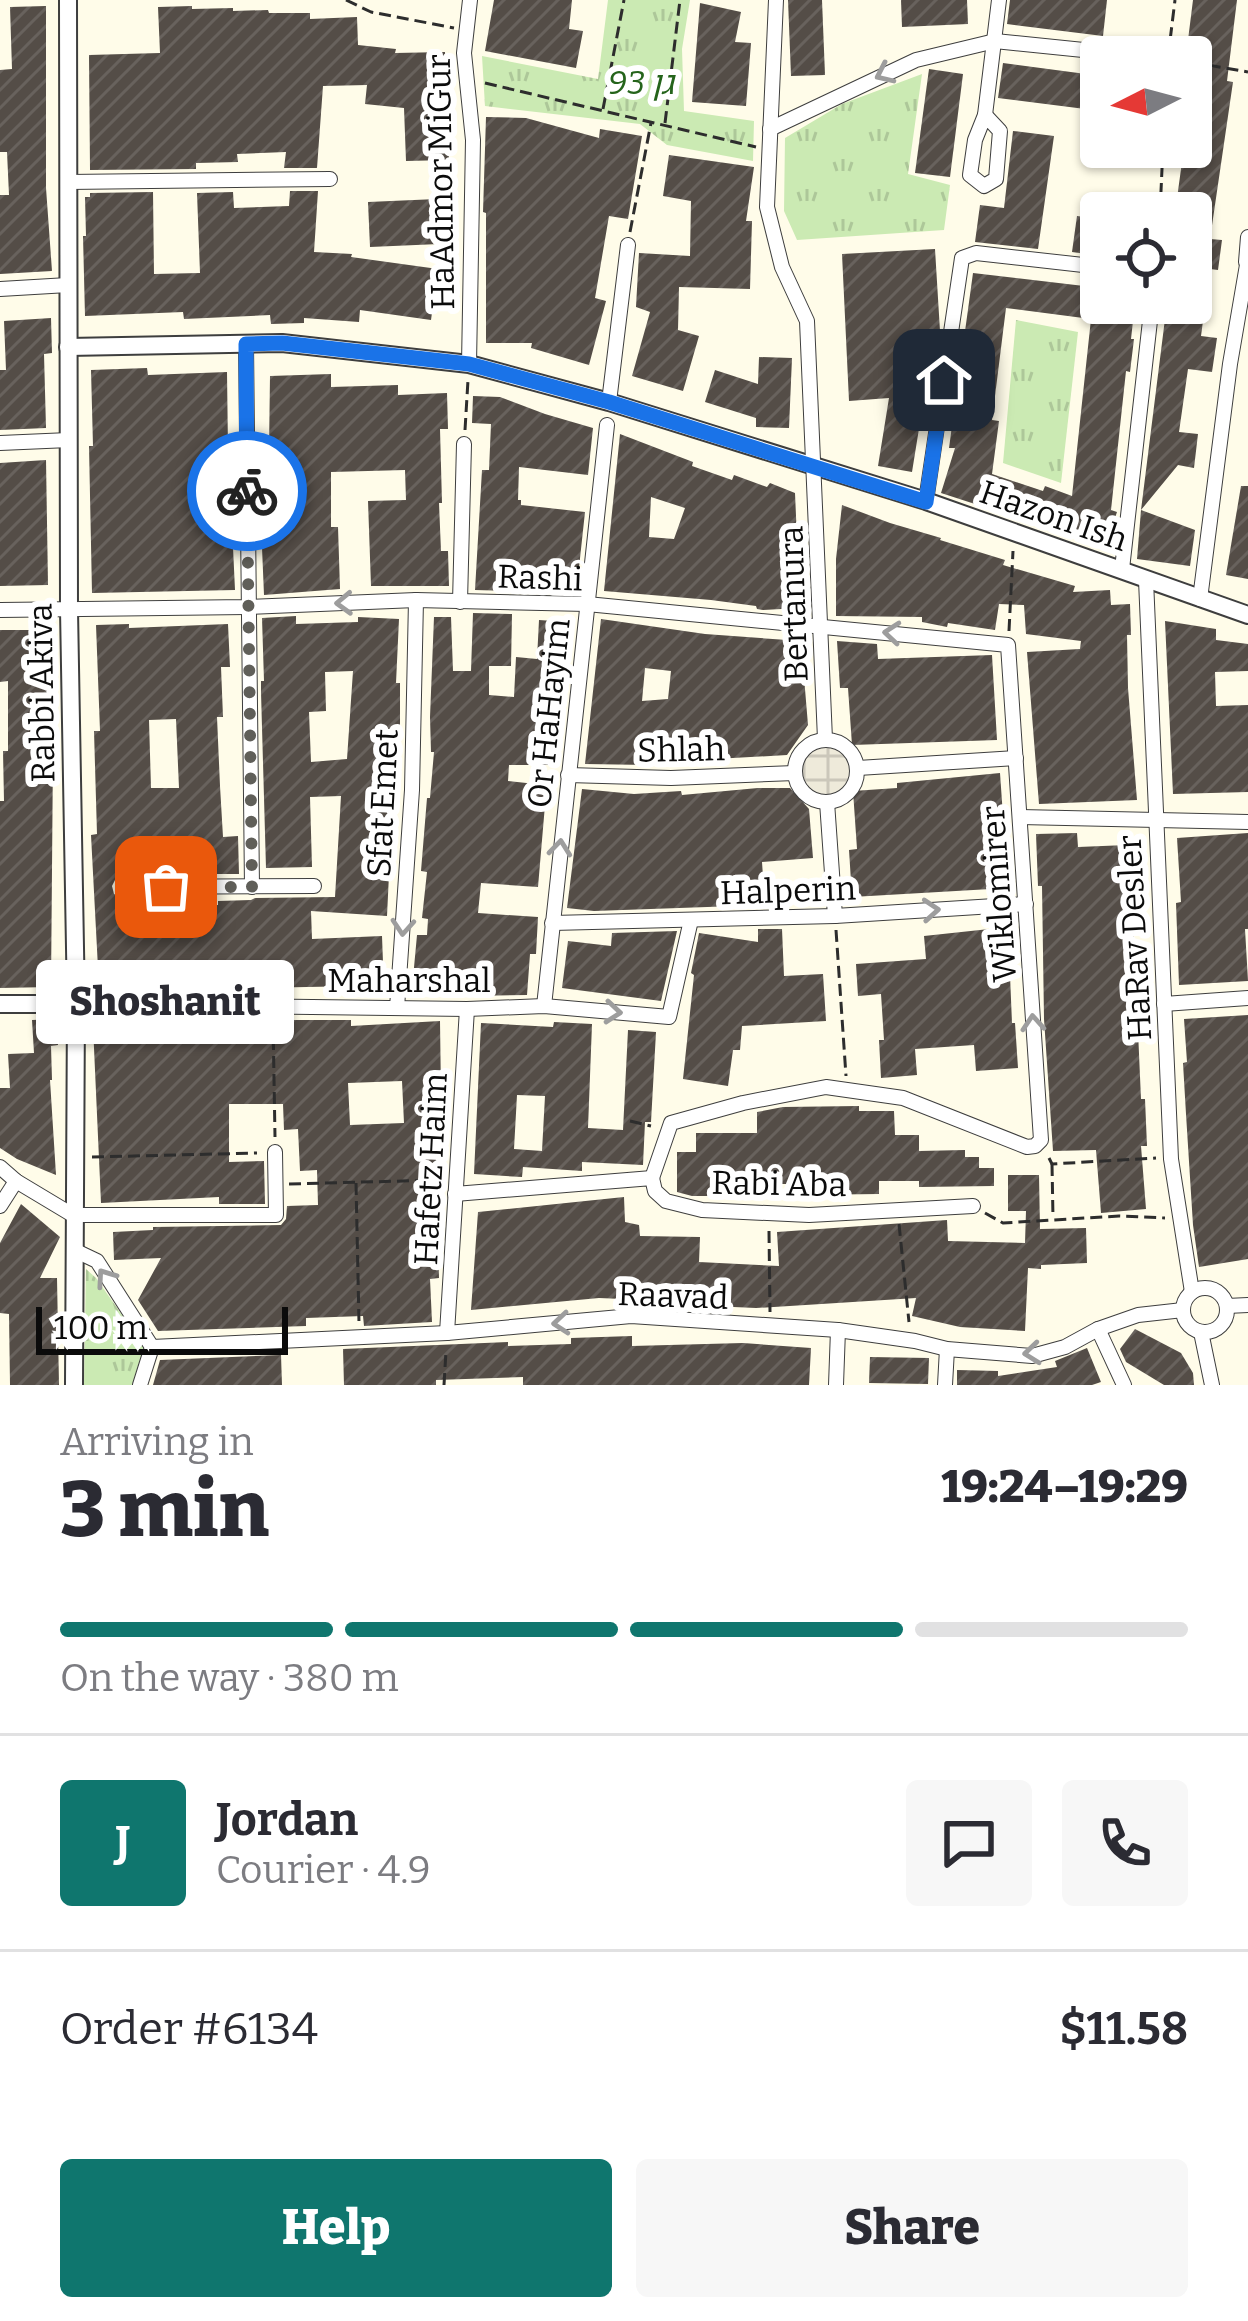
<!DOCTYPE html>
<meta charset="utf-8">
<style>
body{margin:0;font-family:Bitter,Heebo,serif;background:#f7f7f7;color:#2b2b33;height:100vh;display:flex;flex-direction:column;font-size:45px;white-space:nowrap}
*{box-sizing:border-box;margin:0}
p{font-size:39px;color:#7c7c81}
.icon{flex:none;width:66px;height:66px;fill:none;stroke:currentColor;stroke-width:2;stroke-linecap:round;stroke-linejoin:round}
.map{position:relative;height:1385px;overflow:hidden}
.panel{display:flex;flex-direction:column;background:#fff;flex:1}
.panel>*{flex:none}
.needle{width:78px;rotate:264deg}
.buttons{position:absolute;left:1080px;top:36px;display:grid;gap:24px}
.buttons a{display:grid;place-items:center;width:132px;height:132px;border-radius:12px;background:#fff;box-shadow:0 3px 9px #0004;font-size:60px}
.scale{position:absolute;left:36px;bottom:30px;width:252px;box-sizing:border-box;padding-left:12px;border:6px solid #0b0b0b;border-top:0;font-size:33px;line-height:42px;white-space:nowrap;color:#0b0b0b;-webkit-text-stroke:9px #fff;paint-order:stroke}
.pin{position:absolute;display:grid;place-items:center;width:102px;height:102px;color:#fff;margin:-51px;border-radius:24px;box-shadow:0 6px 18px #0006}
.courier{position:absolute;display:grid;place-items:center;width:120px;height:120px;margin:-60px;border:9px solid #1a73e8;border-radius:50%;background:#fff;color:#222;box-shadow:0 3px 15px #0007}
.bubble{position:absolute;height:84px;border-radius:12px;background:#fff;box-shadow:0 3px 9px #0004;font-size:39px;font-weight:800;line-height:84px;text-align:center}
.overview em{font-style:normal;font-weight:800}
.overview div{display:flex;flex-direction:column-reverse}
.overview{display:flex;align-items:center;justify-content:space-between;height:204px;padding:0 60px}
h1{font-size:78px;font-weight:800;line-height:90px}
.bar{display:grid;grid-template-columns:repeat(4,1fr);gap:18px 12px;align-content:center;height:144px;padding:0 60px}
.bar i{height:15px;border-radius:9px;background:#e1e1e2}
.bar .current{background:#0f766e}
.bar p{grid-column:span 4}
.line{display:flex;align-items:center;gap:30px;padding:0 60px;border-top:3px solid #e1e1e2}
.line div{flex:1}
.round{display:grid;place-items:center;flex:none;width:126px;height:126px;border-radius:12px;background:#f7f7f7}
.action{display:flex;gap:24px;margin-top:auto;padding:24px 60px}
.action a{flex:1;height:138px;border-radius:12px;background:#0f766e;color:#fff;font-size:48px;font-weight:800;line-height:138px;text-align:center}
.action a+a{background:#f7f7f7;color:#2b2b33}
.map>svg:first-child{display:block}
.park{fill:url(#park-tufts)}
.plaza{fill:url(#plaza-grid)}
.building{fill:url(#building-hatch);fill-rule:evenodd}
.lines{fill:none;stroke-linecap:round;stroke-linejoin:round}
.minor-casing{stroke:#3e3e3e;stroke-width:16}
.tertiary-casing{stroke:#3e3e3e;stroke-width:20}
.path{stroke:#2d2d2d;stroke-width:3;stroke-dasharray:12 6;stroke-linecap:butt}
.minor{stroke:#fff;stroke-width:14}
.tertiary{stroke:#fff;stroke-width:16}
.oneway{stroke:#9d9d9d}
.done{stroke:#605f59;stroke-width:12;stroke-dasharray:0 21.6}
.route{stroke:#1a73e8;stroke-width:15}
.labels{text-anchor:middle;stroke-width:12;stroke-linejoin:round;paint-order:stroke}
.park-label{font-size:33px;font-style:italic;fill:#25641b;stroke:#fff}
.street-label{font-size:33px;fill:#0b0b0b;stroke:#fff}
</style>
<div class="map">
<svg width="1248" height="1385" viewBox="0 0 1248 1385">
<defs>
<pattern id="park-tufts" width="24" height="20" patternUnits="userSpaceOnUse" patternTransform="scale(3)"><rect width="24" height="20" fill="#cbeab3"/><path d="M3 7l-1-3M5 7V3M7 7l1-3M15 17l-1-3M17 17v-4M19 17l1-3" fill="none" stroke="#adc799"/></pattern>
<pattern id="plaza-grid" width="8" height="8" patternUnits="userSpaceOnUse" patternTransform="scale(3)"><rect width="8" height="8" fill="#eeeada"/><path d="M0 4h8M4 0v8" fill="none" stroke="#cbc7ba"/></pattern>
<pattern id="building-hatch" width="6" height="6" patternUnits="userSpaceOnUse" patternTransform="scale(3)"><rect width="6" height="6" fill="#544d47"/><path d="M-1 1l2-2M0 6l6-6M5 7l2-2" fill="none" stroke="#68625d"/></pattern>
</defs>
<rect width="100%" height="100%" fill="#fffce9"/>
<!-- park -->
<g class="park">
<polygon points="608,0 690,0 682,49 684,111 754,121 753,161 667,145 640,124 485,106 482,56 598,79"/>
<polygon points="922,74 908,174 950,185 944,230 797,240 784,211 785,138 842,104"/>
<polygon points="1016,320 1078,332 1061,483 1003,463"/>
<polygon points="86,1269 96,1278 144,1346 132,1385 84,1385"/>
</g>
<!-- plaza -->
<circle class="plaza" cx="826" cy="771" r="26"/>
<!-- building -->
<g class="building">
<polygon points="494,0 572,0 569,29 583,31 576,68 485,51"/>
<polygon points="788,0 822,0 825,75 791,76"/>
<polygon points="901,0 967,0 968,24 902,27"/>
<polygon points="1010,0 1107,0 1103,36 1007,24"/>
<polygon points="1193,0 1237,0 1227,81 1233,82 1210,239 1222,240 1218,270 1210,269 1201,336 1217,338 1212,372 1188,369 1179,432 1198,434 1194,468 1178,465 1141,510 1167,303 1191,303 1191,213 1175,213 1184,147 1191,147 1191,57 1186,56"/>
<polygon points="700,3 741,12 735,42 751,43 746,106 692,102"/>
<polygon points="46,6 46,188 52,271 0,274 0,195 9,195 7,152 0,152 0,70 12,69 10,7"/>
<polygon points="192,6 192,9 233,8 233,11 268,10 269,13 310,13 310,19 357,17 358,45 396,49 395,53 445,52 449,160 406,161 404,108 365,104 367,85 323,86 317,168 284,168 286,152 237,154 238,162 196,163 196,169 90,170 89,55 160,53 158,7"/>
<polygon points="1003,63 1101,76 1101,111 998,98"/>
<polygon points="929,69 963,74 950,177 915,173"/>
<polygon points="486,117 526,118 599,138 600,129 642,136 628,219 609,216 595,298 606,301 589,365 531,348 532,343 486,343 486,213 483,212"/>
<polygon points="1013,131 1054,136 1038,249 975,242 980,205 1004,208"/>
<polygon points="669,155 754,167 746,221 752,221 750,289 679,287 678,330 699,336 683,391 632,376 650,312 636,307 639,253 690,256 691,201 663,196"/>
<polygon points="290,191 318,191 314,252 352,254 351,257 438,269 431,320 360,310 359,322 304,318 304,323 271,324 270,315 184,319 183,312 85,316 83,236 86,236 85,197 90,197 90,193 153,192 154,274 200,273 197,193 233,192 234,208 289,206"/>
<polygon points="437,199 439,244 370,247 368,202"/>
<polygon points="1077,216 1101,219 1101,256 1072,252"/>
<polygon points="935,249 940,331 939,338 918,339 922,410 912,472 878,466 889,398 849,401 842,254"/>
<path d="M973,273l128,15v15h34l-4,36h3l-4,33 -4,-1 -15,139 6,2 -12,35 -86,-31 -1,2 -77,-25 14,-45h-6zM1006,308l85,11 -19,177 -27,-10 -2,5 -51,-17 7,-53 -7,-1z"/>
<polygon points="51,318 52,353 44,354 46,428 0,430 0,370 6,370 4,321"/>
<polygon points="759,357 792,358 789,428 756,427 756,418 705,402 715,370 758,384"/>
<polygon points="147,368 148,375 227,372 229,527 232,526 235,590 92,593 89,446 93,446 91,370"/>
<polygon points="331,374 331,387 398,385 398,395 447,393 448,429 440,429 442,503 439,503 441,551 448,551 449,586 371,586 368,501 406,500 405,470 331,472 331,527 338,527 340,589 264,595 261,524 268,523 270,376"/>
<polygon points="473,396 500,397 545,414 593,428 588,475 519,467 518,500 521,500 521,505 585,512 577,586 515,579 514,591 475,590 482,470 489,470 491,424 472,423"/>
<path d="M620,434l73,28 -1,4 40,14 2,-5 33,12 3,-4 25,10 5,115 -37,2 -6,-1 -1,-3 -45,-6 -107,-9zM651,497l34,11 -11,31 -25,-2z"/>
<polygon points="46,460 48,585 0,586 0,463"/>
<polygon points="1241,486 1248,486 1248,579 1226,575"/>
<polygon points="842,505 890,523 941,538 940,540 1005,560 1003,565 1075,586 1073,592 1110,590 1111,605 1130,604 1131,635 1127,635 1128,688 1137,800 1039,804 1027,652 1080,649 1081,641 1026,634 1024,605 999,604 995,630 948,623 947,627 922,622 922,617 836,616 836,559"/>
<polygon points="1141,510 1195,530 1190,566 1137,559"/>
<polygon points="473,613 512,614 511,666 489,666 489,695 514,697 516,657 537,659 539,620 568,622 563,691 557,691 553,765 509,765 508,781 554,786 553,806 545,805 538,887 481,883 478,913 538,917 536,954 530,954 527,995 471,996 412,989 417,935 427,935 428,919 422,918 427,872 421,871 427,798 430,798 434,752 431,752 430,717 434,617 451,617 453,671 471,671"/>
<path d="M296,616v8l62,-2v-5l41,2 -3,64h4v70l-6,81 -3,-1 -4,83 -76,-5 1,28 70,-3 2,53 -26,1v-4l-102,2v-6l-157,5 -8,-152 6,-1 -3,-103h6l-4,-106 33,-1v4l99,-4 2,43h-9l2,50h-6l3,69 3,51 15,-1 1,38h-23v-3l-93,5 -7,2 -4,8 2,8 8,4h50v8l46,-1v-4l33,-1 4,-2 80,-1 6,-101 -31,1 2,70 -46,1 -5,-176v-11h3l-2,-63zM353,671l-6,88 -36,3 -2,-50 17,-1 -1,-39zM176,719l3,69h-28l-2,-68z"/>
<path d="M601,619l104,15 96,7 7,84 -21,30 -108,6 1,2 -32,2 -63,-1zM645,668l26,3 -3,28 -26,2z"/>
<polygon points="1165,621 1216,629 1216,640 1248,644 1248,671 1215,672 1216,706 1248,705 1248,792 1173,794"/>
<polygon points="0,630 52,630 52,681 48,681 48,751 53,751 51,987 0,988 0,801 4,801 3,751 8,751 8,681 0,682"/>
<polygon points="837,641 877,644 878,659 992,655 997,740 852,745 848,688 840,688"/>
<polygon points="1000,773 1008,888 852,897 849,850 857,849 853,791 897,788 897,783"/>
<polygon points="758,788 790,788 809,809 813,858 762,862 765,905 594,911 567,908 582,789 634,794 681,791 682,795"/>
<polygon points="1077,833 1078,847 1127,845 1129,895 1132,895 1141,1099 1145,1099 1147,1146 1141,1146 1146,1209 1101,1213 1096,1150 1053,1151 1044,1019 1042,886 1038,886 1036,834"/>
<polygon points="1248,833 1248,929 1245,929 1248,981 1179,985 1176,903 1181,902 1177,838"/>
<polygon points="1008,927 1012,1023 1015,1023 1018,1068 976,1071 974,1045 915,1049 917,1075 881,1078 879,1040 884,1040 881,994 858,996 856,964 926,959 924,936"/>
<polygon points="758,929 782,929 784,976 823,974 826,1021 742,1026 740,1050 733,1050 728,1086 683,1079 694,975 691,973 699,933 758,942"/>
<polygon points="677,931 661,1001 562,988 568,941 611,946 612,933"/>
<polygon points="1248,1015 1248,1259 1199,1267 1193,1225 1186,1114 1183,1063 1187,1062 1184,1019"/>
<polygon points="57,1019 58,1045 51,1046 52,1080 50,1080 56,1175 17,1159 0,1148 0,1088 10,1088 8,1054 34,1053 32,1020"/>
<path d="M284,1020h67v6l89,-5 2,149h-6l3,108 -9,1 2,43 -68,4 -1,-10 -57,2v8l-148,5 -20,-31 23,-42 -47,2 -1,-28 40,-2v-3l128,-2 5,-6 1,-13 31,-1 -1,-35 -17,1 -2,-42 -14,1 -1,-26h-54v58l35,-1 1,43h-46v-7l-118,6 -8,-177 60,-2v4l53,-1 78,-2zM402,1081l2,42 -54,2 -2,-42z"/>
<path d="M554,1022l38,2 -4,104 35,2 5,-100 28,2 -5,90h-6l-2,43 -61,-3v9l-59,-4 -1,10 -48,-3 7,-151 72,4zM517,1095l28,1 -3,55 -28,-2z"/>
<polygon points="859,1106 859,1111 894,1111 895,1135 919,1135 919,1151 965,1150 965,1157 979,1157 979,1168 994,1168 994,1186 919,1187 919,1181 879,1181 879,1194 803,1195 803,1184 747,1184 747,1196 692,1196 677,1192 677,1152 696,1152 696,1133 757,1133 757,1112 783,1107"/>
<polygon points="1008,1175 1039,1175 1040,1229 1086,1228 1087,1263 1041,1265 1041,1269 1028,1268 1025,1331 960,1327 912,1316 916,1298 756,1308 645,1303 645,1300 599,1298 471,1310 478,1212 624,1197 625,1222 639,1225 640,1236 700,1237 699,1262 779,1266 777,1232 947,1220 948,1241 1025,1243 1026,1211 1008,1211"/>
<polygon points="21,1204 60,1237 40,1278 57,1278 59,1385 10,1385 9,1314 0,1313 0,1243"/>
<polygon points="1135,1329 1181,1353 1193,1373 1194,1385 1164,1385 1126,1362 1120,1349"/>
<polygon points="632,1336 632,1346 743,1343 811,1348 809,1385 523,1385 523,1377 436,1380 436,1385 344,1385 343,1349 508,1342 508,1346 571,1344 571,1338"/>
<polygon points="1087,1348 1101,1382 1092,1385 957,1385 957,1370 998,1371 998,1376 1057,1367 1055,1361"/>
<polygon points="281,1355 282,1385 153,1385 160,1360"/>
<polygon points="870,1357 929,1358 928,1384 869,1383"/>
</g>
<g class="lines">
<defs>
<g id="minor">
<polyline points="776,0 767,207 782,267 807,321 825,739"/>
<polygon points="985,115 1000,131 996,179 984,186 970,175 975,140"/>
<polyline points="985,115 999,0"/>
<polyline points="770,129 916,60 995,41 1152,57"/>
<polyline points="68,182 330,179"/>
<polyline points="1246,262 1248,237"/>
<polyline points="0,289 68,285"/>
<polyline points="246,344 252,887"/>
<polyline points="469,364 473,140 464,53 470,0"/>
<polyline points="609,402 628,245"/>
<polyline points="0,443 69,440"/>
<polyline points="926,501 962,258 976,253 1101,267"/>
<polyline points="1122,569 1152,303"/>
<polyline points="1146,580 1171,1159 1192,1292"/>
<polyline points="1200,599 1230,364 1248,259"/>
<polyline points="460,602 464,444"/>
<polyline points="0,610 247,607 416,600 587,604 1008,645 1041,1140 1035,1146 1027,1147 903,1098 826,1087 743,1103 671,1123 652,1178"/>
<circle cx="826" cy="771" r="31"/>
<polyline points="858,768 1016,758"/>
<polyline points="568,775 671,778 795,773"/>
<polyline points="827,802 835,916"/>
<polyline points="1020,817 1248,822"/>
<polyline points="123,887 314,886"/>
<polyline points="552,923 835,916 1026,904"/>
<polyline points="76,1004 467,1009 544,1006 669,1017 691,920"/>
<polyline points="1164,1004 1248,998"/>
<polyline points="544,1006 607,425"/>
<polyline points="397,1008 412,790 416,600"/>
<polyline points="0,1167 16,1181 76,1217"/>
<polyline points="455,1194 652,1178 655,1191 666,1201 702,1210 809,1215 973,1206"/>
<polyline points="0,1206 16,1181"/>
<polyline points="76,1215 276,1215 275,1152"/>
<polyline points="76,1251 97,1261 152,1347 140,1385"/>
<circle cx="1205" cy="1310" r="22"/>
<polyline points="1227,1306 1248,1305"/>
<polyline points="1098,1329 1124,1385"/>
<polyline points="1201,1332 1212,1385"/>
<polyline points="447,1333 467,1009"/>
<polyline points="152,1347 447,1333 631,1316 838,1330 915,1341 947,1349 1032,1356 1065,1347 1098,1329 1138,1315 1183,1310"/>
<polyline points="836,1385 838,1330"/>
<polyline points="945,1385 947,1349"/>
</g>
<g id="tertiary">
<polyline points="68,0 69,610 76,1004 74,1385"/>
<polyline points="68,347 282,343 469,364 609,402 926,501 1248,615"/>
<polyline points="0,1004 76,1004"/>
</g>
</defs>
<!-- minor casing -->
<use href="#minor" class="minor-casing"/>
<!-- tertiary casing -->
<use href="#tertiary" class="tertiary-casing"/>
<!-- path -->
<g class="path">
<polyline points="346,0 371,12 454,28"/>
<polyline points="1168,57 1175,0"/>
<polyline points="1191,62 1248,72"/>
<polyline points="485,83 756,147"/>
<polyline points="603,109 624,0"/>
<polyline points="665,123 680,0"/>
<polyline points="1160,213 1163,147"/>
<polyline points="630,232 651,123"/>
<polyline points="465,430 468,380"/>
<polyline points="1009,631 1013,551"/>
<polyline points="836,930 846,1076"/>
<polyline points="273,1020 275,1137"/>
<polyline points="630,1121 651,1126"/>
<polyline points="92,1157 257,1153"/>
<polyline points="1049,1158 1052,1164 1156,1158"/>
<polyline points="1052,1164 1053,1218"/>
<polyline points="356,1183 359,1323"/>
<polyline points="289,1184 441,1180"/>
<polyline points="985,1213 1003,1223 1119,1216 1165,1218"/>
<polyline points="899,1224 909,1322"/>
<polyline points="769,1231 770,1312"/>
<polyline points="444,1385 446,1351"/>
</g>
<!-- minor -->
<use href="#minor" class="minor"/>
<!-- tertiary -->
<use href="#tertiary" class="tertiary"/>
</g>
<!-- one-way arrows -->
<defs><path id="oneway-chevron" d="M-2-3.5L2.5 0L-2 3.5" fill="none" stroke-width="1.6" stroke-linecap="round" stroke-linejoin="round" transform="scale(3)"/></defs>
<g class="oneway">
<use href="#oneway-chevron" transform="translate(884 74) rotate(155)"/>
<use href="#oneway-chevron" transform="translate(344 603) rotate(178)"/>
<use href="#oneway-chevron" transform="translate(892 633) rotate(-175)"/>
<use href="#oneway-chevron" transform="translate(560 848) rotate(-84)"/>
<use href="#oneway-chevron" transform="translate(931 910) rotate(-4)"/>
<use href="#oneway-chevron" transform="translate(403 927) rotate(94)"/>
<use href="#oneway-chevron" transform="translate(613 1012) rotate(5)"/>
<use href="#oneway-chevron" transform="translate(1033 1023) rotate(-94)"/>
<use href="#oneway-chevron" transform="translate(105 1277) rotate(-125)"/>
<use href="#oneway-chevron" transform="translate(561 1323) rotate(175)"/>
<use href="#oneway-chevron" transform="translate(1032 1353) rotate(174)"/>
</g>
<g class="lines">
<!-- done -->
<polyline class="done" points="166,887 252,887 247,491"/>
<!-- route -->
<polyline class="route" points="247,491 246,344 282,343 469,364 609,402 926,502 944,380"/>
</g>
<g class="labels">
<!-- park labels -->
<g class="park-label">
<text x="641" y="94">גן 93</text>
</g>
<!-- street labels -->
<g class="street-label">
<text transform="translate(440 182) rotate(-91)" y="12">HaAdmor MiGur</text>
<text transform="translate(1054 515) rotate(19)" y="12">Hazon Ish</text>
<text transform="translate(540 577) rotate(2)" y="12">Rashi</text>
<text transform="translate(793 604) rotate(-92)" y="12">Bertanura</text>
<text transform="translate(41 693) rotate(-91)" y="12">Rabbi Akiva</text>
<text transform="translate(548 713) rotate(-84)" y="12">Or HaHayim</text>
<text transform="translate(681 749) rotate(-1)" y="12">Shlah</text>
<text transform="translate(382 803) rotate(-87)" y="12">Sfat Emet</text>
<text transform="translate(788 890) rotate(-2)" y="12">Halperin</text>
<text transform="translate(998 894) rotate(-94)" y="12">Wiklomirer</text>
<text transform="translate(1134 938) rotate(-93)" y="12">HaRav Desler</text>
<text x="409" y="992">Maharshal</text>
<text transform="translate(430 1169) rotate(-87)" y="12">Hafetz Haim</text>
<text transform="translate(779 1183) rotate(1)" y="12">Rabi Aba</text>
<text transform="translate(673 1295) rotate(2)" y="12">Raavad</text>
</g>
</g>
</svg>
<div class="buttons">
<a><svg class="needle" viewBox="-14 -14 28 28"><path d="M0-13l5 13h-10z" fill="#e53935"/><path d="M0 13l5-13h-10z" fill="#7c7c81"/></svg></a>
<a><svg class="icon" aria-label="locate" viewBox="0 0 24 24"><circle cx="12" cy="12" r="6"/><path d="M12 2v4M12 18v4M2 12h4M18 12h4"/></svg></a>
</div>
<div class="scale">100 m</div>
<div class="pin" style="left:166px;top:887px;background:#ea580c"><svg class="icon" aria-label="bag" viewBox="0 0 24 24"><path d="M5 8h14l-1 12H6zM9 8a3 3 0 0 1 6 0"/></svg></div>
<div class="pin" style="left:944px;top:380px;background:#1f2937"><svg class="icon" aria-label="home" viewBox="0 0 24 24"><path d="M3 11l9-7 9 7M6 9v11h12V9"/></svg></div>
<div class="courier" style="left:247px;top:491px"><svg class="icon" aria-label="bike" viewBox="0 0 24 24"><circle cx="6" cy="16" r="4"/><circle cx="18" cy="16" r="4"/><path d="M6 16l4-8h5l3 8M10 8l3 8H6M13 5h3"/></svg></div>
<div class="bubble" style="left:36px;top:960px;width:258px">Shoshanit</div>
</div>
<section class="panel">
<div class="overview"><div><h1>3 min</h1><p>Arriving in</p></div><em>19:24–19:29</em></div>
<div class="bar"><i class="current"></i><i class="current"></i><i class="current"></i><i></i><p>On the way · 380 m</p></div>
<div class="line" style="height:216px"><b class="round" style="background:#0f766e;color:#fff">J</b><div><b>Jordan</b><p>Courier · 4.9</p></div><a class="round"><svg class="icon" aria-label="chat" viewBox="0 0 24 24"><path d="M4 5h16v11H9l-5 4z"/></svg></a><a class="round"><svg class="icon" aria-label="phone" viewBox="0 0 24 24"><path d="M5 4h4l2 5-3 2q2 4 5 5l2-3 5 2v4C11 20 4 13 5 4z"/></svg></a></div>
<div class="line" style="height:156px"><div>Order #6134</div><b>$11.58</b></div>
<div class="action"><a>Help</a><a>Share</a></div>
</section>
